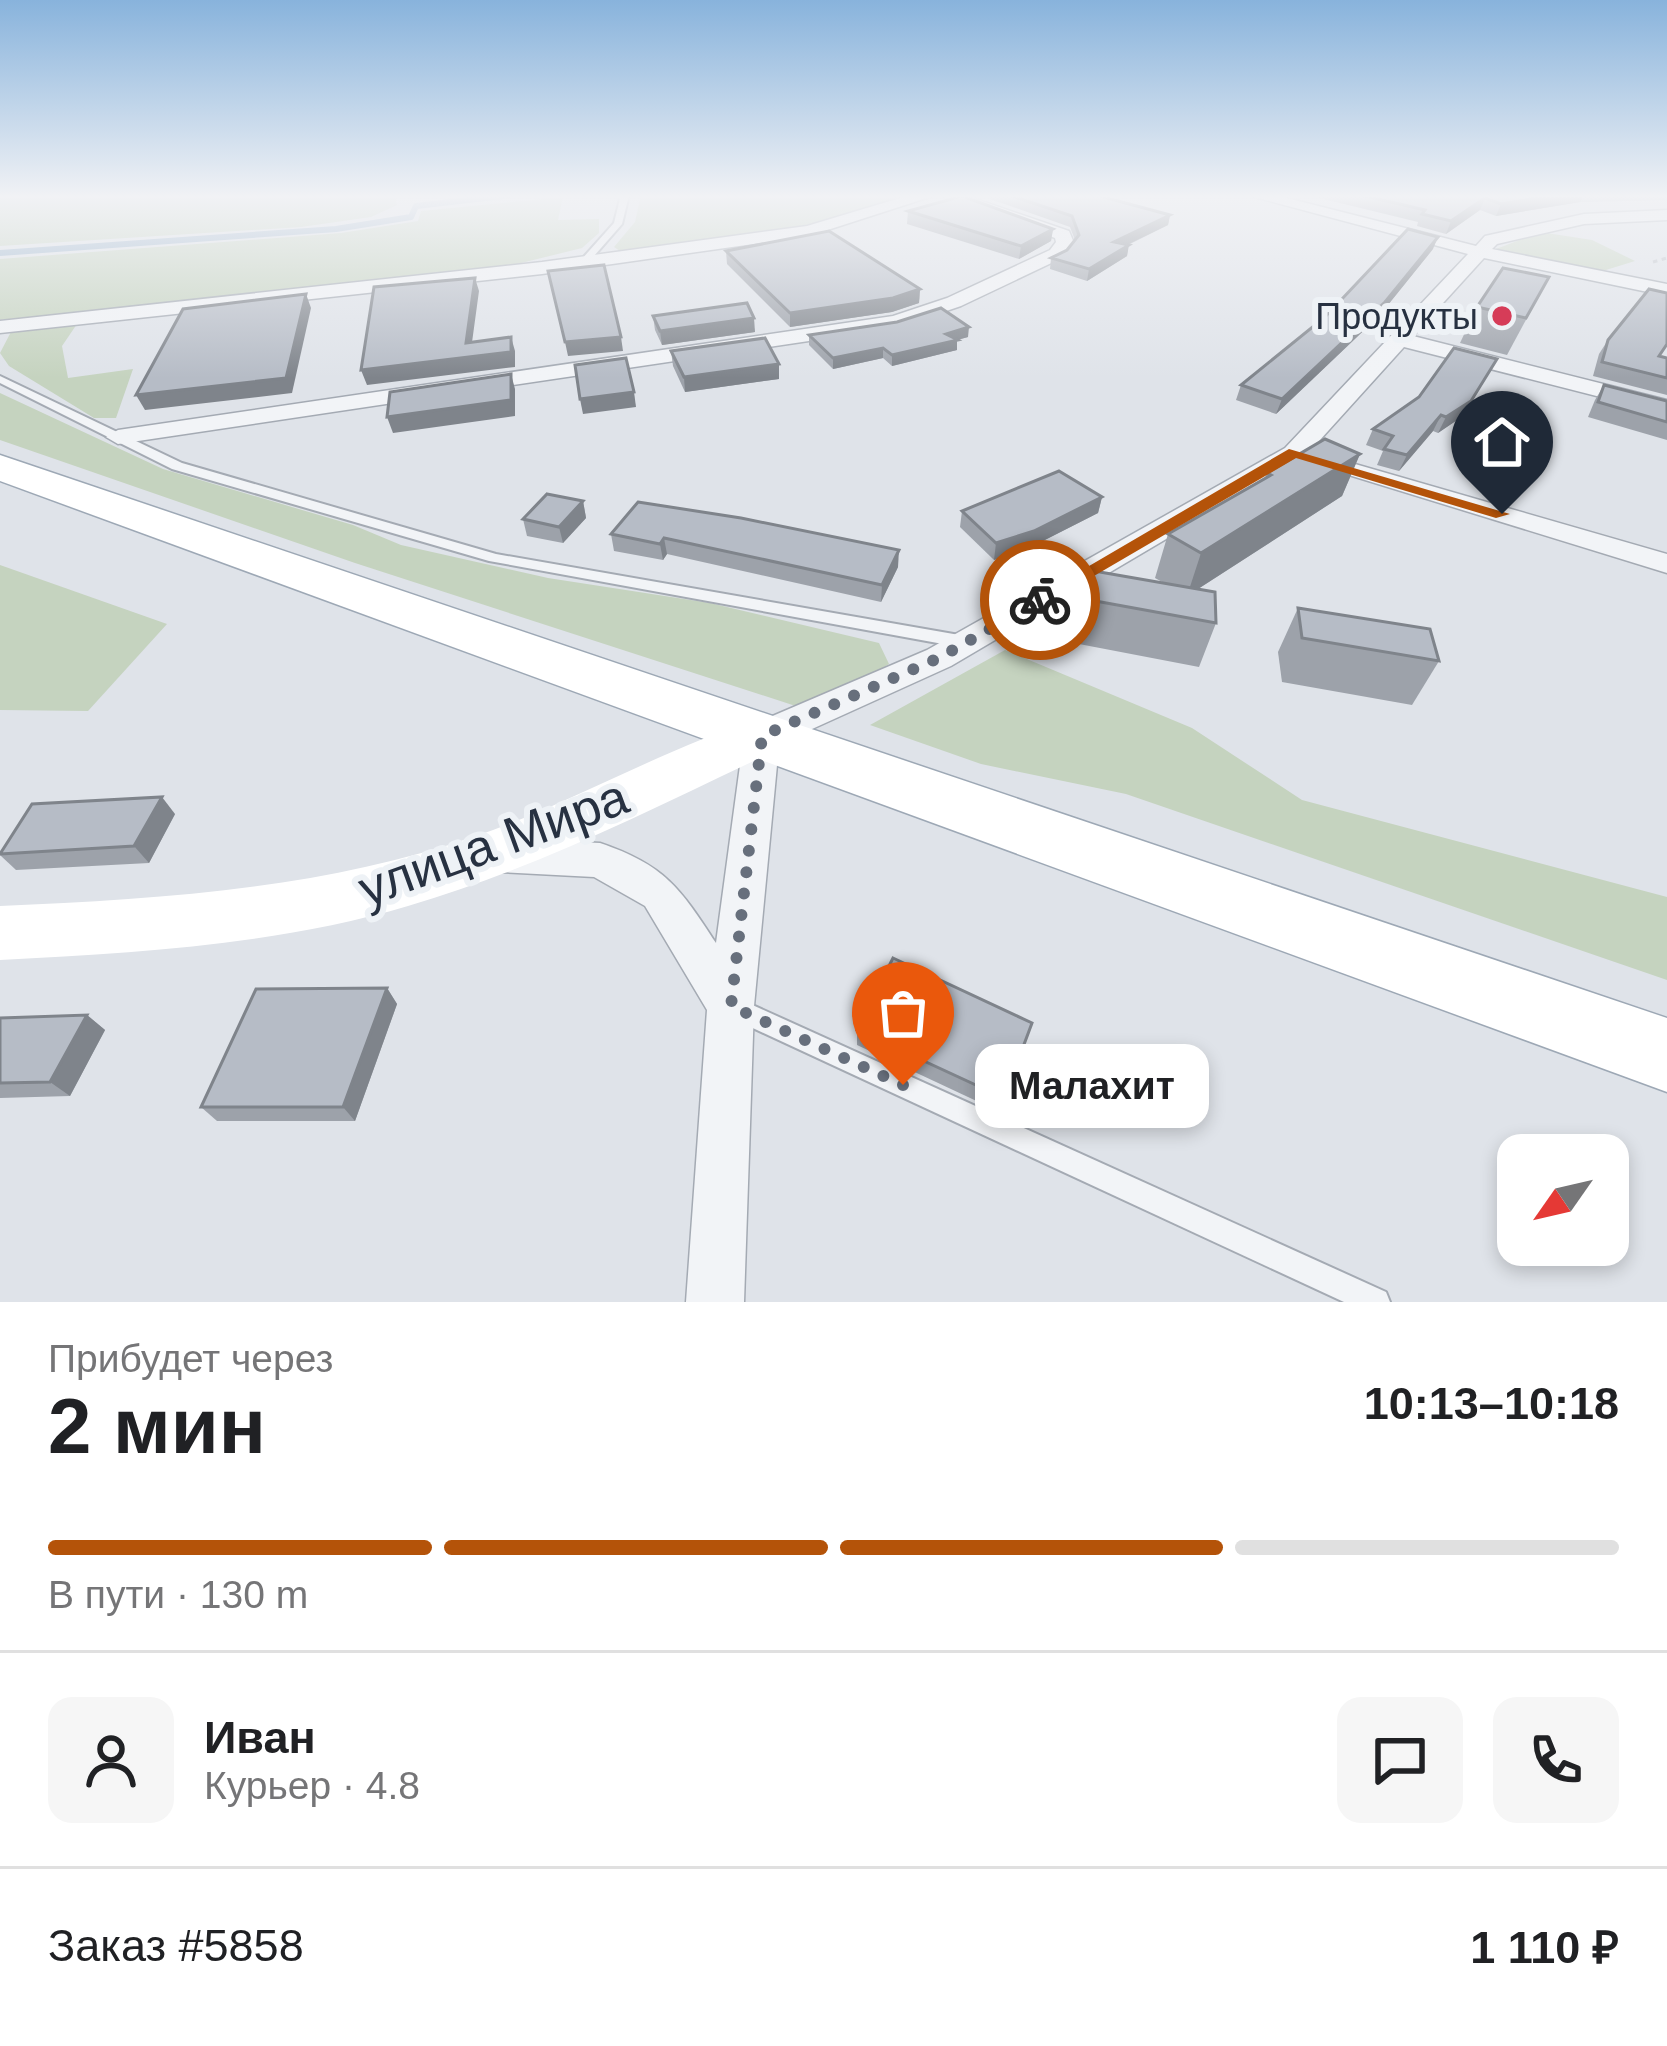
<!DOCTYPE html>
<html lang="ru">
<meta charset="utf-8">
<style>
body{margin:0;font-family:Arial,sans-serif;background:#f6f6f6;color:#202124;height:100vh;display:flex;flex-direction:column;font-size:45px;white-space:nowrap}
*{box-sizing:border-box;margin:0}
p{font-size:39px;color:#757577}
.icon{flex:none;width:66px;height:66px;fill:none;stroke:currentColor;stroke-width:2;stroke-linecap:round;stroke-linejoin:round}
.map{position:relative;height:1302px;overflow:hidden}
.drawer{display:flex;flex-direction:column;background:#fff;flex:1}
.drawer>*{flex:none}
.needle{width:78px;rotate:236deg}
.fabs{position:absolute;left:1497px;top:1134px;display:grid;gap:24px}
.fabs a{display:grid;place-items:center;width:132px;height:132px;border-radius:24px;background:#fff;box-shadow:0 6px 18px #0003;font-size:60px}
.pin{position:absolute;display:grid;place-items:center;width:102px;height:102px;color:#fff;margin:-123px -51px;border-radius:50% 50% 50% 0;rotate:-45deg;box-shadow:0 0 12px #0007}
.pin .icon{rotate:45deg}
.courier{position:absolute;display:grid;place-items:center;width:120px;height:120px;margin:-60px;border:9px solid #b45309;border-radius:50%;background:#fff;color:#222;box-shadow:0 3px 15px #0007}
.bubble{position:absolute;height:84px;border-radius:24px;background:#fff;box-shadow:0 6px 18px #0003;font-size:39px;font-weight:800;line-height:84px;text-align:center}
.head em{font-style:normal;font-weight:800}
.head div{display:flex;flex-direction:column-reverse}
.head{display:flex;align-items:center;justify-content:space-between;height:204px;padding:0 48px}
h1{font-size:78px;font-weight:800;line-height:90px}
.bar{display:grid;grid-template-columns:repeat(4,1fr);gap:18px 12px;align-content:center;height:144px;padding:0 48px}
.bar i{height:15px;border-radius:9px;background:#e0e0e0}
.bar .selected{background:#b45309}
.bar p{grid-column:span 4}
.line{display:flex;align-items:center;gap:30px;padding:0 48px;border-top:3px solid #e0e0e0}
.line div{flex:1}
.round{display:grid;place-items:center;flex:none;width:126px;height:126px;border-radius:24px;background:#f6f6f6}
.map>svg:first-child{display:block}
.green{fill:#c5d3bf}
.lines{fill:none;stroke-linecap:round;stroke-linejoin:round}
.stream{stroke:#98b2cb;stroke-width:6}
.lane-casing{stroke:#a4aab3;stroke-width:4}
.street-casing{stroke:#a4aab3;stroke-width:3}
.primary-casing{stroke:#9da8b5;stroke-width:3}
.path{stroke:#bdc1c8;stroke-width:3;stroke-dasharray:4.5 4.5;stroke-linecap:butt}
.lane{fill:#f2f4f7;fill-rule:evenodd}
.street{fill:#f2f4f7;fill-rule:evenodd}
.secondary{fill:#fff;fill-rule:evenodd}
.primary{fill:#fff;fill-rule:evenodd}
.wall{fill:#9da2aa}
.shaded-wall{fill:#7f848b}
.building{fill:#b6bcc6;stroke:#7f848b;stroke-width:3}
.route{fill:#b45309}
.done{stroke:#676f7c;stroke-width:12;stroke-dasharray:0 21.6}
.poi-dot{fill:#d63c58;stroke:#eef2f6;stroke-width:4.5}
.labels{text-anchor:middle;stroke-width:12;stroke-linejoin:round;paint-order:stroke}
.far-poi-label{font-size:36px;fill:#273141;stroke:#eef2f6;text-anchor:end}
.near-street-label{font-size:51px;fill:#273141;stroke:#eef2f6}
</style>
<div class="map">
<svg width="1667" height="1302" viewBox="0 0 1667 1302">
<rect width="100%" height="100%" fill="#dfe3e9"/>
<!-- green -->
<g class="green">
<polygon points="0,195 395,195 397,205 371,217 301,227 0,246"/>
<polygon points="641,195 912,195 799,227 620,251 614,247 635,222"/>
<polygon points="563,197 558,220 599,219 599,233 582,248 505,267 0,320 0,259 341,233 418,221 421,211"/>
<polygon points="1540,232 1592,240 1635,261 1593,274 1491,251"/>
<polygon points="77,324 62,346 68,378 133,369 116,418 94,418 9,366 0,353 12,330"/>
<polygon points="0,393 163,469 353,525 401,545 548,578 710,603 879,643 889,664 814,712 355,563 0,440"/>
<polygon points="0,565 167,624 88,711 0,710"/>
<polygon points="1005,650 1192,728 1302,800 1667,897 1667,980 1126,794 981,764 870,725"/>
</g>
<g class="lines">
<!-- stream -->
<polyline class="stream" points="0,253 336,229 411,217 416,206 511,195"/>
<defs>
<g id="lane">
<polygon points="621,195 629,195 622,224 587,264 581,264 581,260 614,223"/>
<polygon points="0,376 182,463 496,554 965,636 973,642 965,648 489,561 172,469 0,383"/>
<polygon points="737,998 1386,1292 1390,1302 1344,1302 729,1017 725,1009 729,1001"/>
</g>
<g id="street">
<polygon points="910,195 936,195 809,236 542,274 0,333 0,321 542,262 807,226"/>
<polygon points="940,195 964,195 1069,231 1074,243 1062,258 961,306 896,328 118,444 106,437 118,430 893,316 947,298 1050,250 1056,242 1055,238"/>
<path d="M1247,195h28l201,51 9,-10 99,-22 83,-4v10l-83,4 -87,20 -5,5 175,35v12l-183,-38 -71,78 254,64v14l-263,-67 -94,104 357,103v19l-367,-113 -349,206 -172,78 -25,262 -10,296h-58l21,-292 -62,-104 -51,-29 -95,-5 -14,-5 -6,-12 6,-12 14,-5 101,5c65,22 80,45 116,100l28,-207 5,-10 178,-76 358,-202 183,-194z"/>
</g>
<polygon id="primary" points="0,455 1667,1018 1667,1092 0,481"/>
</defs>
<!-- lane casing -->
<use href="#lane" class="lane-casing"/>
<!-- street casing -->
<use href="#street" class="street-casing"/>
<!-- primary casing -->
<use href="#primary" class="primary-casing"/>
<!-- path -->
<polyline class="path" points="1653,262 1667,258"/>
<!-- lane -->
<use href="#lane" class="lane"/>
<!-- street -->
<use href="#street" class="street"/>
<!-- secondary -->
<path class="secondary" d="M762,718l17,5 8,13 -8,13c-121,57 -241,119 -371,157 -132,39 -271,47 -408,54v-54c160,-7 323,-17 476,-70 97,-33 188,-88 286,-118z"/>
<!-- primary -->
<use href="#primary" class="primary"/>
</g>
<!-- wall -->
<g class="wall">
<polygon points="990,195 1096,195 1170,215 1168,225 1128,245 1127,256 1087,281 1050,269 1051,258 1067,250 1075,240 1070,227 990,199"/>
<polygon points="1307,195 1667,195 1667,200 1580,202 1496,216 1480,210 1446,234 1417,226 1418,222"/>
<polygon points="908,211 1053,229 1051,241 1019,259 907,224"/>
<polygon points="1433,249 1379,316 1276,414 1236,400 1241,385"/>
<polygon points="726,251 920,289 919,303 892,312 790,327 727,264"/>
<polygon points="1549,277 1507,355 1460,343 1477,307"/>
<polygon points="653,316 755,332 662,345 655,330"/>
<polygon points="809,335 968,337 957,340 957,350 892,366 883,358 833,369 809,345"/>
<polygon points="1608,340 1667,358 1667,395 1593,376 1599,354"/>
<polygon points="671,351 779,364 779,379 685,392 673,366"/>
<polygon points="1489,373 1463,416 1438,433 1433,431 1399,471 1377,465 1383,451 1366,445 1373,429"/>
<polygon points="1604,385 1667,401 1667,440 1588,417 1595,400"/>
<polygon points="1360,454 1342,496 1198,589 1216,623 1199,667 1079,644 1084,614 1094,571 1164,583 1155,578 1168,534 1265,478 1267,473"/>
<polygon points="1102,497 1098,513 1031,547 994,560 960,527 962,511"/>
<polygon points="583,501 586,518 563,543 527,536 523,519"/>
<polygon points="638,502 898,567 881,602 667,554 663,560 614,551 611,534"/>
<polygon points="1298,608 1439,661 1412,705 1282,682 1278,652"/>
<polygon points="175,814 149,863 16,870 0,855 0,851"/>
<polygon points="387,988 397,1004 355,1121 217,1121 201,1107"/>
<polygon points="87,1015 105,1030 70,1096 0,1098 0,1018"/>
<polygon points="857,1030 1027,1038 1000,1112 857,1045"/>
</g>
<!-- shaded-wall -->
<g class="shaded-wall">
<polygon points="1554,195 1584,195 1580,202 1496,216 1501,204"/>
<polygon points="1485,198 1480,210 1446,234 1451,221"/>
<polygon points="1170,215 1168,225 1112,252 1114,242"/>
<polygon points="1053,229 1051,241 1019,259 1021,246"/>
<polygon points="1438,237 1433,249 1379,316 1276,414 1282,399"/>
<polygon points="1129,245 1127,256 1087,281 1089,269"/>
<polygon points="475,278 479,291 470,357 511,337 515,351 515,367 367,385 361,370"/>
<polygon points="920,289 919,303 892,312 790,327 790,313"/>
<polygon points="306,294 311,308 292,393 145,410 136,395"/>
<polygon points="754,318 755,332 662,345 660,331"/>
<polygon points="969,327 968,337 957,340 957,350 892,366 892,355 946,334"/>
<polygon points="621,337 623,351 568,356 565,342"/>
<polygon points="883,348 883,358 833,369 833,358"/>
<polygon points="1497,359 1463,416 1438,433 1446,417"/>
<polygon points="779,364 779,379 685,392 684,377"/>
<polygon points="511,374 515,389 515,416 393,433 387,417"/>
<polygon points="634,392 636,407 583,414 580,399"/>
<polygon points="1441,415 1433,431 1399,471 1407,455"/>
<polygon points="1360,454 1342,496 1187,596 1201,553"/>
<polygon points="1102,497 1098,513 1031,547 994,560 996,543"/>
<polygon points="583,501 586,518 563,543 559,527"/>
<polygon points="664,538 667,554 663,560 660,544"/>
<polygon points="899,550 898,567 881,602 882,585"/>
<polygon points="162,797 175,814 149,863 134,846"/>
<polygon points="387,988 397,1004 355,1121 343,1107"/>
<polygon points="87,1015 105,1030 70,1096 50,1082"/>
</g>
<!-- building -->
<g class="building">
<polygon points="1009,195 1096,195 1170,215 1114,242 1129,245 1089,269 1051,258 1067,250 1079,235 1072,216"/>
<polygon points="1361,195 1554,195 1501,204 1485,198 1451,221 1422,214 1425,210"/>
<polygon points="962,196 1053,229 1021,246 908,211"/>
<polygon points="1408,229 1438,237 1385,302 1282,399 1241,385 1325,317"/>
<polygon points="829,231 920,289 893,298 790,313 726,251"/>
<polygon points="604,265 621,337 565,342 548,271"/>
<polygon points="1503,268 1549,277 1526,318 1477,307"/>
<polygon points="475,278 466,343 511,337 511,352 361,370 374,287"/>
<polygon points="1649,289 1667,293 1667,344 1659,356 1667,358 1667,378 1602,362 1608,340"/>
<polygon points="306,294 286,378 136,395 183,309"/>
<polygon points="747,303 754,318 660,331 653,316"/>
<polygon points="941,308 969,327 946,334 958,340 892,355 883,348 833,358 809,335 897,322"/>
<polygon points="765,338 779,364 684,377 671,351"/>
<polygon points="1454,348 1497,359 1471,401 1446,417 1441,415 1407,455 1384,449 1393,436 1373,429 1419,397"/>
<polygon points="626,358 634,392 580,399 575,365"/>
<polygon points="511,374 511,400 387,417 390,392"/>
<polygon points="1604,385 1667,401 1667,422 1598,402"/>
<polygon points="1325,439 1360,454 1201,553 1168,534 1271,475 1267,473"/>
<polygon points="1059,471 1102,497 1034,531 996,543 962,511"/>
<polygon points="547,494 583,501 559,527 523,519"/>
<polygon points="638,502 741,518 899,550 882,585 664,538 660,544 611,534"/>
<polygon points="1094,571 1215,592 1216,623 1090,600"/>
<polygon points="1298,608 1430,629 1439,661 1302,638"/>
<polygon points="162,797 134,846 0,854 32,804"/>
<polygon points="893,958 1032,1023 1004,1098 857,1030"/>
<polygon points="387,988 343,1107 201,1107 256,989"/>
<polygon points="87,1015 50,1082 0,1083 0,1018"/>
</g>
<!-- sky -->
<linearGradient id="sky" x2="0" y2="1"><stop stop-color="#88b3dc"/><stop offset="0.52" stop-color="#f1f2f5"/><stop offset="1" stop-color="#f1f2f5" stop-opacity="0"/></linearGradient>
<rect width="1667" height="378" fill="url(#sky)"/>
<!-- route -->
<polygon class="route" points="1289,449 1510,514 1496,518 1296,458 1046,604 1031,600"/>
<g class="lines">
<!-- done -->
<polyline class="done" points="903,1085 731,1006 762,736 939,658 1040,600"/>
</g>
<!-- markers -->
<circle class="poi-dot" cx="1502" cy="316" r="12"/>
<g class="labels">
<!-- far-poi labels -->
<g class="far-poi-label">
<text x="1478" y="329">Продукты</text>
</g>
<!-- near-street labels -->
<g class="near-street-label">
<text transform="translate(493 842) rotate(-20)" y="18">улица Мира</text>
</g>
</g>
</svg>
<div class="fabs">
<a><svg class="needle" viewBox="-14 -14 28 28"><path d="M0-13l5 13h-10z" fill="#e53935"/><path d="M0 13l5-13h-10z" fill="#757577"/></svg></a>
</div>
<div class="pin" style="left:903px;top:1085px;background:#ea580c"><svg class="icon" aria-label="bag" viewBox="0 0 24 24"><path d="M5 8h14l-1 12H6zM9 8a3 3 0 0 1 6 0"/></svg></div>
<div class="pin" style="left:1502px;top:514px;background:#1f2937"><svg class="icon" aria-label="home" viewBox="0 0 24 24"><path d="M3 11l9-7 9 7M6 9v11h12V9"/></svg></div>
<div class="courier" style="left:1040px;top:600px"><svg class="icon" aria-label="bike" viewBox="0 0 24 24"><circle cx="6" cy="16" r="4"/><circle cx="18" cy="16" r="4"/><path d="M6 16l4-8h5l3 8M10 8l3 8H6M13 5h3"/></svg></div>
<div class="bubble" style="left:975px;top:1044px;width:234px">Малахит</div>
</div>
<section class="drawer">
<div class="head"><div><h1>2 мин</h1><p>Прибудет через</p></div><em>10:13–10:18</em></div>
<div class="bar"><i class="selected"></i><i class="selected"></i><i class="selected"></i><i></i><p>В пути · 130 m</p></div>
<div class="line" style="height:216px"><a class="round"><svg class="icon" aria-label="person" viewBox="0 0 24 24"><circle cx="12" cy="8" r="4"/><path d="M4 21q1-7 8-7t8 7"/></svg></a><div><b>Иван</b><p>Курьер · 4.8</p></div><a class="round"><svg class="icon" aria-label="chat" viewBox="0 0 24 24"><path d="M4 5h16v11H9l-5 4z"/></svg></a><a class="round"><svg class="icon" aria-label="phone" viewBox="0 0 24 24"><path d="M5 4h4l2 5-3 2q2 4 5 5l2-3 5 2v4C11 20 4 13 5 4z"/></svg></a></div>
<div class="line" style="height:156px"><div>Заказ #5858</div><b>1 110 ₽</b></div>
</section>
